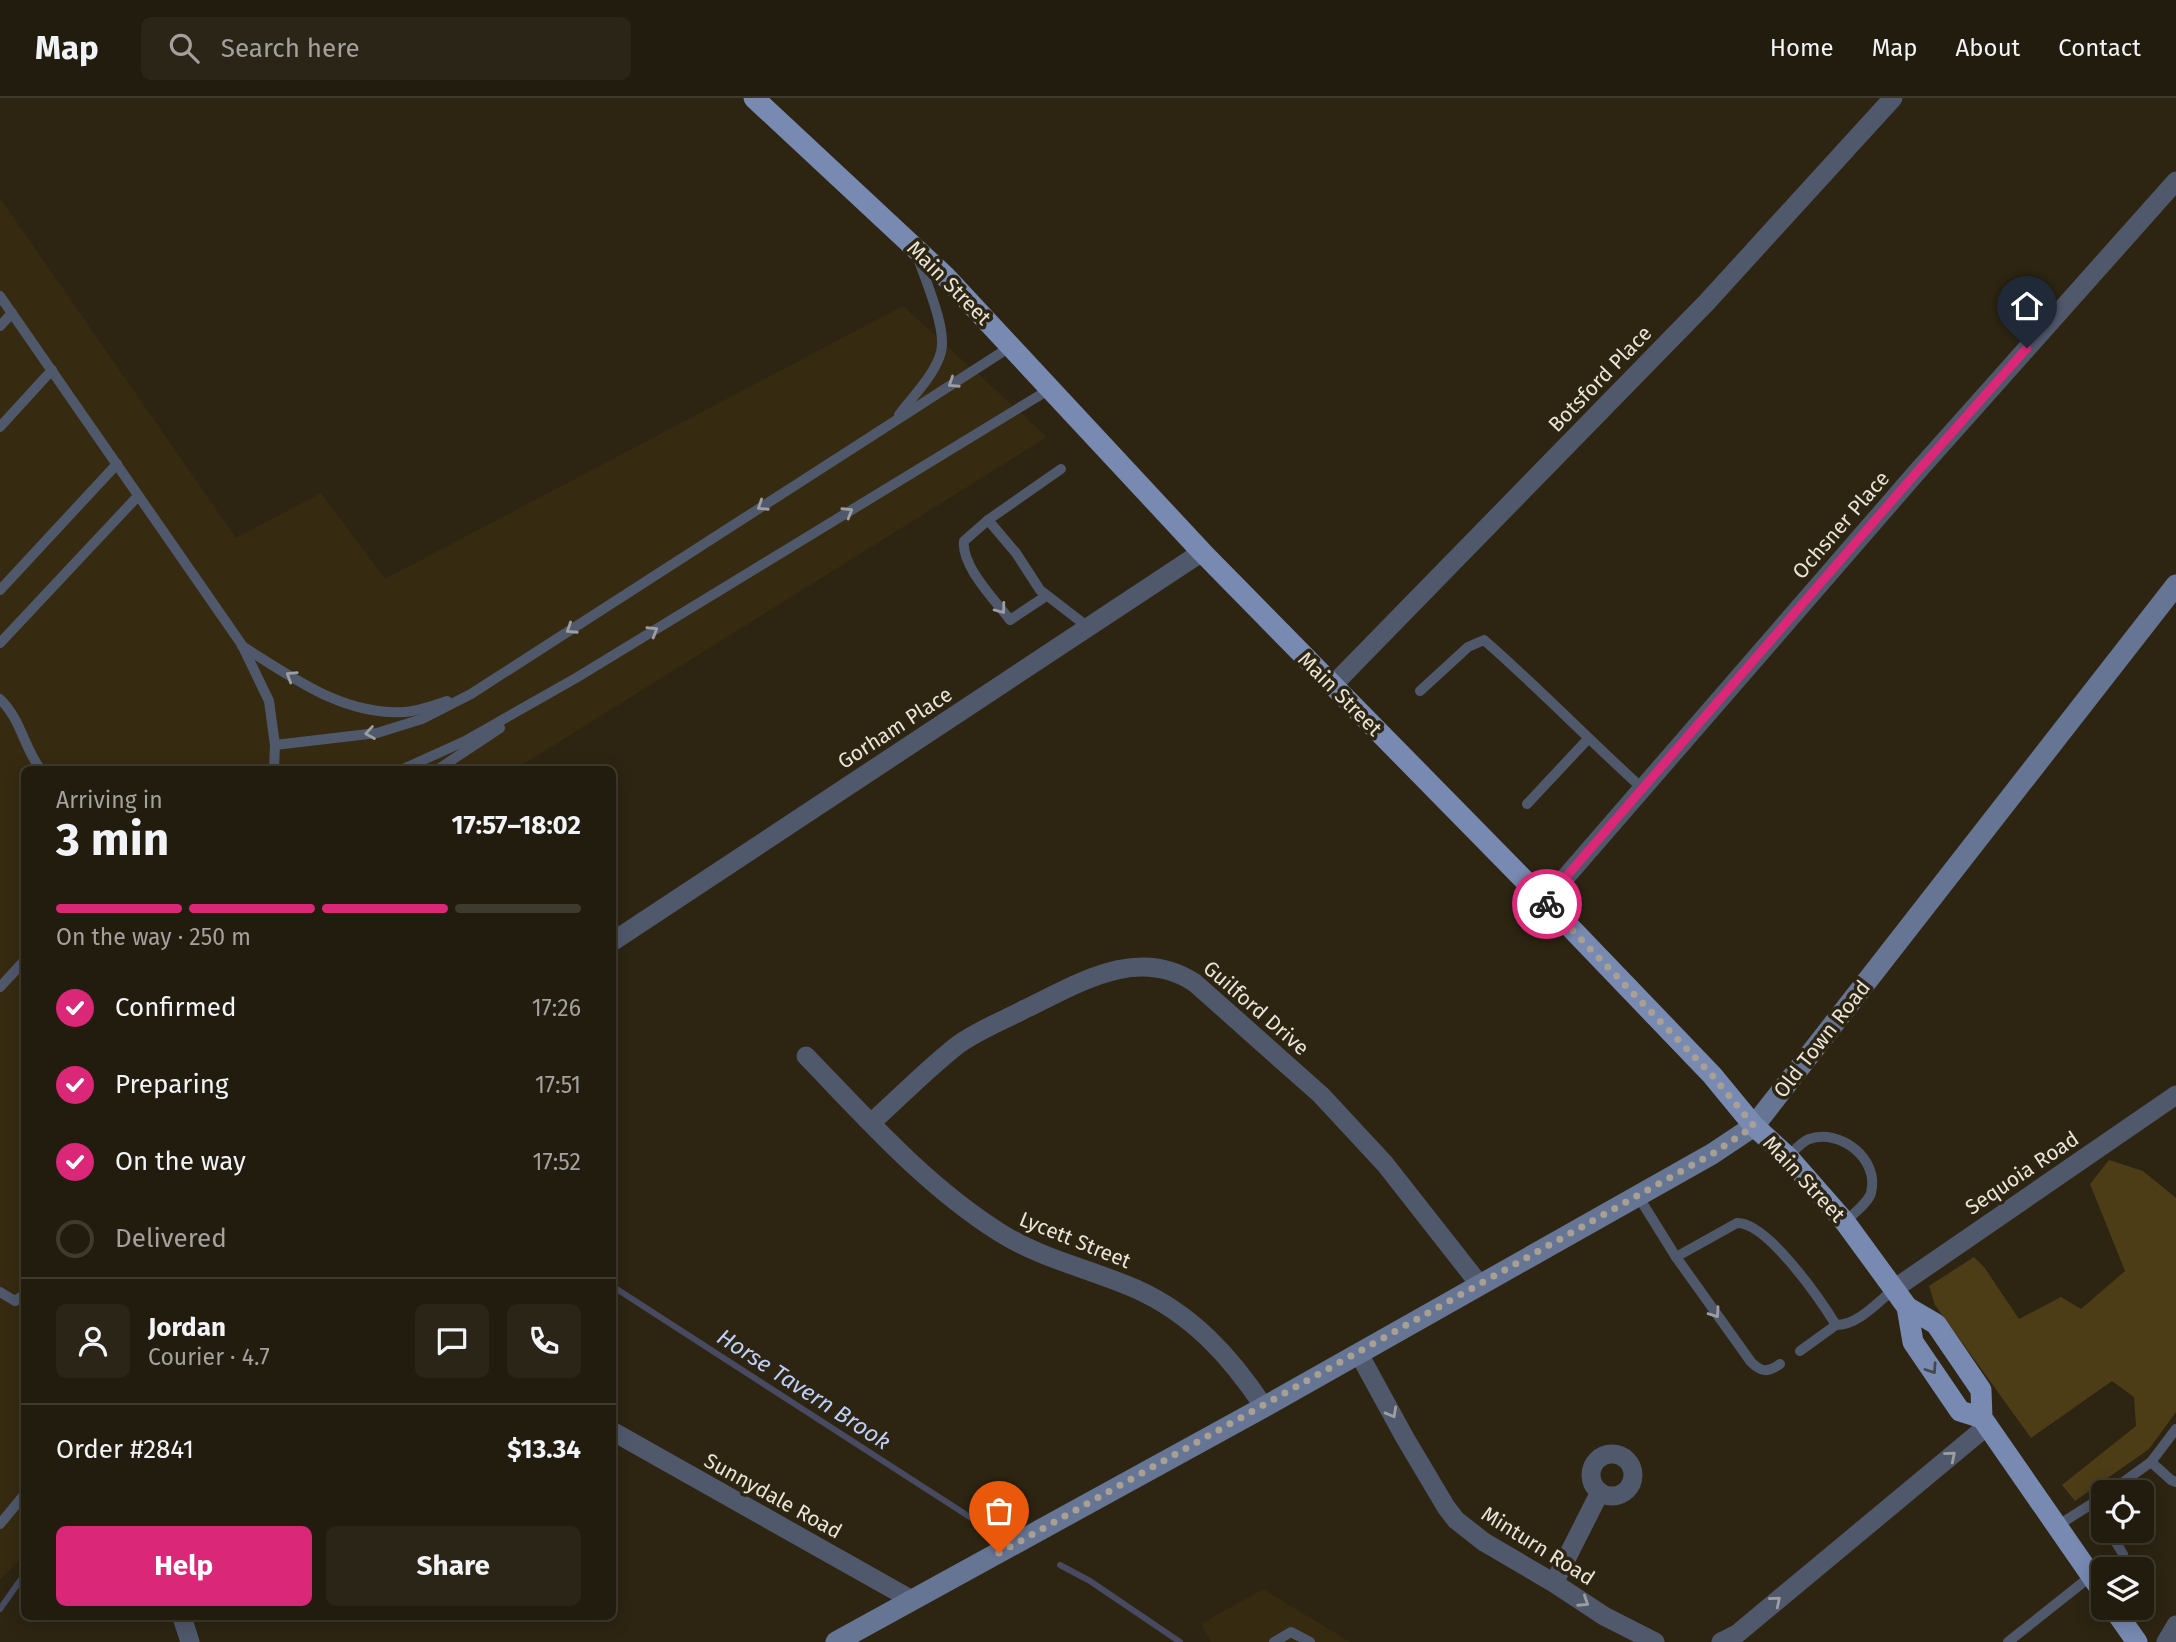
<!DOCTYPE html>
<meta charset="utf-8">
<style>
body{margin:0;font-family:"Fira Sans",sans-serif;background:#2a2517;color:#f1f3f6;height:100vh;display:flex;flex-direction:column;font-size:26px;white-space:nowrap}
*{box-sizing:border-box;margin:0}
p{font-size:23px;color:#a2a19e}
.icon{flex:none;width:38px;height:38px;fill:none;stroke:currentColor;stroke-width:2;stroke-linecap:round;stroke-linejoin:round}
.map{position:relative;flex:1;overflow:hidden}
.sheet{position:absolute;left:21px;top:668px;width:595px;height:854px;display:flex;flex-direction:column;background:#221c0e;border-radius:10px;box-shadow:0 4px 18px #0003,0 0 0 2px #3f3a2e}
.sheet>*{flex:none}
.buttons{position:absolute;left:2091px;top:1382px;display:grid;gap:14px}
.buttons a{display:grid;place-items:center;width:63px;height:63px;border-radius:10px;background:#221c0e;box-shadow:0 4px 18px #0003,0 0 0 2px #3f3a2e;font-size:35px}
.pin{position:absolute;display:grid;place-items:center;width:60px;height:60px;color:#fff;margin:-72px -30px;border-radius:50% 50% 50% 0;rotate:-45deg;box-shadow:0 0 7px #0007}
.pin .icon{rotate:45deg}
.courier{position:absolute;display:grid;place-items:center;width:70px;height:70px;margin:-35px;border:5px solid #db2777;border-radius:50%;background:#fff;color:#222;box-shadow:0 2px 9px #0007}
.headline em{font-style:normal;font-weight:700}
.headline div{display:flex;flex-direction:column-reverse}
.headline{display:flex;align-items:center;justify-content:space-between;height:119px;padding:0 35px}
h1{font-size:46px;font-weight:700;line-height:52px}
.bar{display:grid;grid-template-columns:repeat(4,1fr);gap:10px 7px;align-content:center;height:84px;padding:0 35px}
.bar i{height:9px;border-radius:5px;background:#3f3a2e}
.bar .selected{background:#db2777}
.bar p{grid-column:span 4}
.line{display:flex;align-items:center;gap:18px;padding:0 35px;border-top:2px solid #3f3a2e}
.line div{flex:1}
.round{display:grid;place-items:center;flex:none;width:74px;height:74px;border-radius:10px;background:#2a2517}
ol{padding:0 35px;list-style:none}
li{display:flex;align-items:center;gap:21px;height:77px}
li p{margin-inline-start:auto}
li .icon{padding:7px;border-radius:50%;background:#db2777;color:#fff;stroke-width:4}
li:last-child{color:#a2a19e}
li i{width:38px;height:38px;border:4px solid #3f3a2e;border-radius:50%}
.primary-button{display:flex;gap:14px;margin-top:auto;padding:14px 35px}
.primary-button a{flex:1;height:80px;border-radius:10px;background:#db2777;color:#fff;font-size:28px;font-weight:700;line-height:80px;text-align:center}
.primary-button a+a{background:#2a2517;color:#f1f3f6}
header{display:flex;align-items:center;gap:42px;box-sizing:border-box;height:98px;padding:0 35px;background:#221c0e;border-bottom:2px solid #3f3a2e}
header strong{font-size:33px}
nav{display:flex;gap:38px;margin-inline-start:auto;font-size:24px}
.search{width:490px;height:63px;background:#2a2517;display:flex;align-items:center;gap:18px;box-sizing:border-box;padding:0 24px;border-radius:10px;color:#a2a19e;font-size:26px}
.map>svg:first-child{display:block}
.built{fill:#362b11}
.green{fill:#4d3d17}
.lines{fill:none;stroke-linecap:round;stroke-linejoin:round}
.stream{stroke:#474a60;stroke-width:6}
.lane{stroke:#50586c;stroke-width:10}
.street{stroke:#50586c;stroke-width:19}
.secondary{stroke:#677594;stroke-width:21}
.primary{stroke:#788ab2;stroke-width:21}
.oneway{stroke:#9c9ea2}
.oneway2{stroke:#47484a}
.done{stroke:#a7a093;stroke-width:7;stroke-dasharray:0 12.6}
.route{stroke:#db2777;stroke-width:9}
.labels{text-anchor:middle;stroke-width:7;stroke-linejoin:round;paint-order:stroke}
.street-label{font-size:21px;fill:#e9e3d8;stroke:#2d2512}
.water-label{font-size:23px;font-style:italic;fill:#bdd0fb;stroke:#2d2512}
</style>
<header>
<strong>Map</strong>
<div class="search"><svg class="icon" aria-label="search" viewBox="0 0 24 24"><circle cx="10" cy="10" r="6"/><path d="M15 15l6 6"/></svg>Search here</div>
<nav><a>Home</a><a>Map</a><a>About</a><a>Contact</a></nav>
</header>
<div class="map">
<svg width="2176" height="1544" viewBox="0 0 2176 1544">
<rect width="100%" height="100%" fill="#2d2512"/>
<!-- built -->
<g class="built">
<polygon points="0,100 236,440 321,395 385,481 903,208 1047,339 514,672 24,672 24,1457 0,1482"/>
<polygon points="1263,1491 1350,1544 1211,1544 1201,1526"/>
</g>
<!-- green -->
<polygon class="green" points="2109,1062 2143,1073 2176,1100 2176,1314 2149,1351 2075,1403 2062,1387 2136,1328 2134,1299 2112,1283 2031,1340 1935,1207 1929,1188 1974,1159 1984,1169 2019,1221 2061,1199 2081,1211 2125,1173 2090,1086"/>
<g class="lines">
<!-- stream -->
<g class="stream">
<polyline points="612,1188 976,1423"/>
<polyline points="1060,1467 1090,1483 1180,1544"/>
<polyline points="0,1511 24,1477"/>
</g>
<!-- lane -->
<g class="lane">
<polyline points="0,198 242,547 269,603 275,647 274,672"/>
<polyline points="0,228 12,215"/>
<path d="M899,317c13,-18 36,-40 42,-63 6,-23 -15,-70 -23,-94"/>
<polyline points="0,329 52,272"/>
<polyline points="988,422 1016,455 1040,492 1088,529"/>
<polyline points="0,492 117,366"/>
<path d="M1046,498l-36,24c-15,-20 -49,-54 -46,-79l24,-21 73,-51"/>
<polyline points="0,545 138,398"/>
<path d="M242,548c50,31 101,70 163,66 14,-1 29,-7 42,-11"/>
<path d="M1420,593l48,-44 16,-7c55,48 105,100 159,149"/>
<path d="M0,601c21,20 24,49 41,71"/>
<polyline points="275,647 377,635 422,621 471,596 1010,249"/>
<polyline points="401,672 465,643 576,580 1050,291"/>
<polyline points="437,672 500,630"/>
<polyline points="1527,706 1588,641"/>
<polyline points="0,889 24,863"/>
<path d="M1788,1059c6,-6 13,-15 21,-18 31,-11 71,20 62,54 -3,10 -18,21 -26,29"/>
<path d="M1638,1098l38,61 61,-34c30,-1 83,76 99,102 22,0 42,-23 58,-36"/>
<path d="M1676,1159l75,105c10,10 17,11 29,2"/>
<polyline points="0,1194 15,1203 24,1197"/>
<polyline points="1800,1253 1836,1227"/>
<polyline points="2151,1364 2171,1382 2176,1384"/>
<polyline points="2108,1395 2151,1364 2176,1331"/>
<polyline points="2093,1405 2104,1425"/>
<polyline points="0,1426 24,1397"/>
<polyline points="2057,1428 2104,1398"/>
<polyline points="2109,1433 2123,1456 2125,1472"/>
<polyline points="1274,1544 1291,1534 1310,1544"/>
<polyline points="2008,1544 2091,1478"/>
</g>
<!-- street -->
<g class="street">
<polyline points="1332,588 1707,204 1893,0"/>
<polyline points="1545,803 1916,375 2176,83"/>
<polyline points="612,844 1202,454"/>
<path d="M806,958c61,63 119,129 193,176 42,27 92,37 137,57 56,25 95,68 128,118"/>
<path d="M871,1025c29,-26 57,-55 88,-79 20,-14 45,-24 66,-35 54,-26 113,-64 170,-26l126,112 64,69 95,121"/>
<polyline points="1894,1191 2176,997"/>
<polyline points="1359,1256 1405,1340 1446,1409 1456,1422 1484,1444 1554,1485 1604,1518 1655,1544"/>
<polyline points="612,1333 912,1502"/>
<circle cx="1612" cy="1377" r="21"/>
<polyline points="1554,1485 1600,1394"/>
<polyline points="182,1519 190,1544"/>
<polyline points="1721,1544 1737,1536 1987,1328"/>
<polyline points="2166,1544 2176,1527"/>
</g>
<!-- secondary -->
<polyline class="secondary" points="836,1544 1264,1309 1712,1056 1754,1028 2176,487"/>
<!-- primary -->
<g class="primary">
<polyline points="754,0 945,178 1202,454 1545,803 1712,977 1754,1028 1788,1059 1845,1124 1894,1191 1907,1209 1913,1244 1960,1313 1982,1320"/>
<polyline points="1907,1209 1936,1226 1981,1292 1982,1320 2104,1496"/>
<polyline points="2113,1510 2137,1544"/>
</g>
</g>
<!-- one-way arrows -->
<defs><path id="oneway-chevron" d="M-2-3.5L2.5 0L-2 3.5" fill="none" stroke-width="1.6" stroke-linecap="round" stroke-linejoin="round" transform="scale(1.75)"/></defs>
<g class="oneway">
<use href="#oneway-chevron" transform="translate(953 285) rotate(147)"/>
<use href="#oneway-chevron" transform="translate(762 408) rotate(147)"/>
<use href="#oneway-chevron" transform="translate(848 414) rotate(-31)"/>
<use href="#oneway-chevron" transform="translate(1001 511) rotate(53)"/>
<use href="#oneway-chevron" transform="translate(571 531) rotate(147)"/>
<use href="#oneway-chevron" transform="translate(653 533) rotate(-31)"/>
<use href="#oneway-chevron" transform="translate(291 578) rotate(-148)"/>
<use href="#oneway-chevron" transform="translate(370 635) rotate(171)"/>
<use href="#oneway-chevron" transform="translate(1715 1215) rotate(55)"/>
<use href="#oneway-chevron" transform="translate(1392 1315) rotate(61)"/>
<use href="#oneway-chevron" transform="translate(1951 1358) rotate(-40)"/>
<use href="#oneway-chevron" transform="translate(1776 1503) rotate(-40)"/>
<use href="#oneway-chevron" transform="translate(1584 1504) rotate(33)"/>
</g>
<use class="oneway2" href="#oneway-chevron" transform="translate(1932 1271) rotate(56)"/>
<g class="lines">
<!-- done -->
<polyline class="done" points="999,1455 1712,1056 1754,1028 1712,977 1547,806"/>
<!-- route -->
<polyline class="route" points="1547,806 1545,803 1916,375 2027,250"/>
</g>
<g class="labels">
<!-- street labels -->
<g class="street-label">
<text transform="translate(949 185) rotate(45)" y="7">Main Street</text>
<text transform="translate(1600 281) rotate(-46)" y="7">Botsford Place</text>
<text transform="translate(1841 427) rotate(-49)" y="7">Ochsner Place</text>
<text transform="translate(1340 596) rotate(45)" y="7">Main Street</text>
<text transform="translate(895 630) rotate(-33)" y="7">Gorham Place</text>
<text transform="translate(1256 910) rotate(41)" y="7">Guilford Drive</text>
<text transform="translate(1822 941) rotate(-52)" y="7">Old Town Road</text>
<text transform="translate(2022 1075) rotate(-34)" y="7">Sequoia Road</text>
<text transform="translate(1804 1081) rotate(47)" y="7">Main Street</text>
<text transform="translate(1075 1142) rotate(22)" y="7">Lycett Street</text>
<text transform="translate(773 1398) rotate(29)" y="7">Sunnydale Road</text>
<text transform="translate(1538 1448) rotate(32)" y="7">Minturn Road</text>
</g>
<!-- water labels -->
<g class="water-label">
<text transform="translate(804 1291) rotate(33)" y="8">Horse Tavern Brook</text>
</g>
</g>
</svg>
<div class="buttons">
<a><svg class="icon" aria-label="locate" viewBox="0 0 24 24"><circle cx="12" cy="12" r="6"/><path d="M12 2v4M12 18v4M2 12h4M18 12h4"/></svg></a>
<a><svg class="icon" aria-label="layers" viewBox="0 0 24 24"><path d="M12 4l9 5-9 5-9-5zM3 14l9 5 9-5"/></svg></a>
</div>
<div class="pin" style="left:999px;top:1455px;background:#ea580c"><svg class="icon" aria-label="bag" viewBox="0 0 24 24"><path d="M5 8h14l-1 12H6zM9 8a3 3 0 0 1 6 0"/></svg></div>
<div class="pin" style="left:2027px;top:250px;background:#1f2937"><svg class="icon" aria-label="home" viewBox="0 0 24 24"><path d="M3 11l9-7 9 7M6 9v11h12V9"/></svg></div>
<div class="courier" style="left:1547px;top:806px"><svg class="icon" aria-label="bike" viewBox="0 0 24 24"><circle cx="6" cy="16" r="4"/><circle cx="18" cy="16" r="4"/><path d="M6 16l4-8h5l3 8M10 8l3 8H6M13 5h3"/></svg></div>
<section class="sheet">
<div class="headline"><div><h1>3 min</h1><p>Arriving in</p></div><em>17:57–18:02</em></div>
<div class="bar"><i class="selected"></i><i class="selected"></i><i class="selected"></i><i></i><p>On the way · 250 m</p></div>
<ol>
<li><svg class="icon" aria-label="check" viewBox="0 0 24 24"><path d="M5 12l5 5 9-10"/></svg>Confirmed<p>17:26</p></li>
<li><svg class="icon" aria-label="check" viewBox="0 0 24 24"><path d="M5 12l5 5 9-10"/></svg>Preparing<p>17:51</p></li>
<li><svg class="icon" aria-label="check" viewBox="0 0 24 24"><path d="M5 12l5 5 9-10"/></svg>On the way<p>17:52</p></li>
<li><i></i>Delivered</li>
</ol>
<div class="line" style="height:126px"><a class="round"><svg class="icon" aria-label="person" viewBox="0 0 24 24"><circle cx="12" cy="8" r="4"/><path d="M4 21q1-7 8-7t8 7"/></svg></a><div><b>Jordan</b><p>Courier · 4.7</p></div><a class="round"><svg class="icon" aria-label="chat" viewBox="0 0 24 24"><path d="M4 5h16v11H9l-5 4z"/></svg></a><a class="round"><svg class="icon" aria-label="phone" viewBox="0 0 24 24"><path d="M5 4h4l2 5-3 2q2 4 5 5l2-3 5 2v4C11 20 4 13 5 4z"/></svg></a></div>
<div class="line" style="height:91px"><div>Order #2841</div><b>$13.34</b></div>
<div class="primary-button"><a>Help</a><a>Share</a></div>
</section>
</div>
